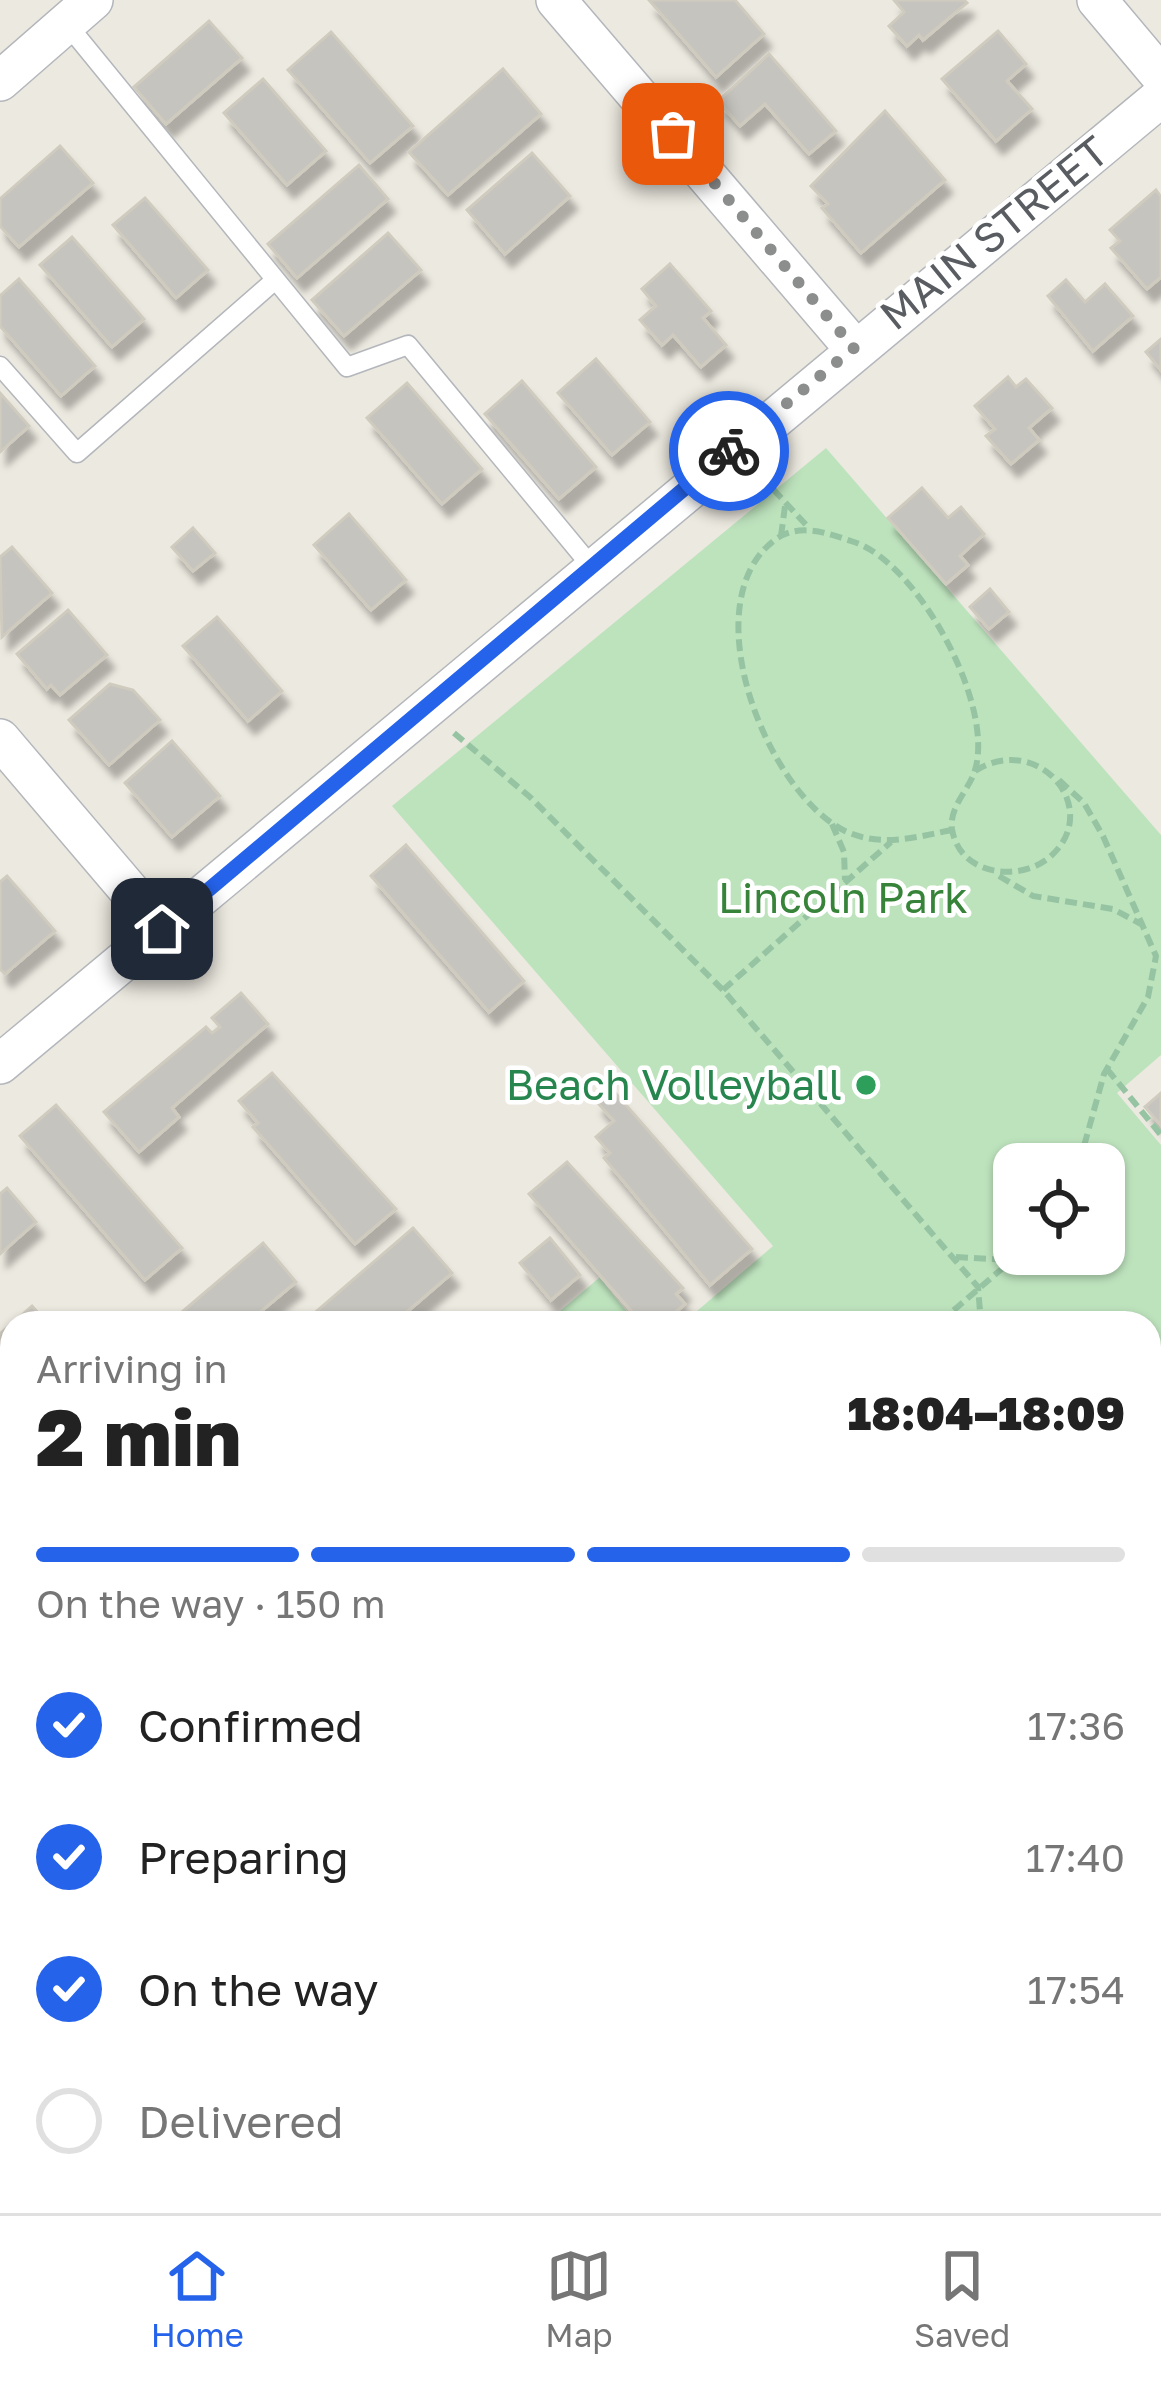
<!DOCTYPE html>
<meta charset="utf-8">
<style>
body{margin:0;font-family:"Golos Text",sans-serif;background:#f2f2f2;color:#222;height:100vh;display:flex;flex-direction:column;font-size:45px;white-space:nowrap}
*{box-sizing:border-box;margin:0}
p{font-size:39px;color:#767676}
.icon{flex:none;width:66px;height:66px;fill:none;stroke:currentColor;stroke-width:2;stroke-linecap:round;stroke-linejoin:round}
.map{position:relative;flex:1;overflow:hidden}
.drawer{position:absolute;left:0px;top:1311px;width:1161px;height:903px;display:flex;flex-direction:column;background:#fff;border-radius:36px 36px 0 0;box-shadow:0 3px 9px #0004}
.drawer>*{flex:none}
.fabs{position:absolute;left:993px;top:1143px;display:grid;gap:24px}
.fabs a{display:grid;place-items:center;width:132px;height:132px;border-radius:24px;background:#fff;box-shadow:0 3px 9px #0004;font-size:60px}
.pin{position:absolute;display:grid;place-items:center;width:102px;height:102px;color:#fff;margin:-51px;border-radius:24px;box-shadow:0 6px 18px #0006}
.courier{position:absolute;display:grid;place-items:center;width:120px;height:120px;margin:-60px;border:9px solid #2563eb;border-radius:50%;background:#fff;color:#222;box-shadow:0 3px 15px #0007}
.head em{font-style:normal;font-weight:800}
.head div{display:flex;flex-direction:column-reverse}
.head{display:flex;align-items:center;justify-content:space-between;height:204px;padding:0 36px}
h1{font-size:78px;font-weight:800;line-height:90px}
.bar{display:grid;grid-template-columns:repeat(4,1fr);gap:18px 12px;align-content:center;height:144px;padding:0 36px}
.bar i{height:15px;border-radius:9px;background:#e0e0e0}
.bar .on{background:#2563eb}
.bar p{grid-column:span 4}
ol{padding:0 36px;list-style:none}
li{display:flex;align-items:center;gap:36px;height:132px}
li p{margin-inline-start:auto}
li .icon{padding:12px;border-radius:50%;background:#2563eb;color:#fff;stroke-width:4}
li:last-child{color:#767676}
li i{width:66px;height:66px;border:6px solid #e0e0e0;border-radius:50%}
.tabs{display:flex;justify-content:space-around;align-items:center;height:168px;border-top:3px solid #e0e0e0;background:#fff;font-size:33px;color:#767676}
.tabs a{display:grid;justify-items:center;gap:6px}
.tabs .on{color:#2563eb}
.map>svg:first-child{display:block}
.green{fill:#bde3bd;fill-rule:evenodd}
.building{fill:#c6c4be;stroke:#d0cbbf;stroke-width:3;filter:url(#shadow)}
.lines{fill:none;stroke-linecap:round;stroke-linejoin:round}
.lane-casing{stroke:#b3b6bb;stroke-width:21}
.street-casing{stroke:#b3b6bb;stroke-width:42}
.path{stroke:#96c4a2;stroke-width:6;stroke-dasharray:12 6;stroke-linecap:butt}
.lane{stroke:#fff;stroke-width:18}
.street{stroke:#fff;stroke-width:39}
.done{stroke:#8c8e8d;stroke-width:12;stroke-dasharray:0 21.6}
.route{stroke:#2563eb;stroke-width:15}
.leisure-dot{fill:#2e9e5b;stroke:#fff;stroke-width:4.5}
.labels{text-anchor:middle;stroke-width:9;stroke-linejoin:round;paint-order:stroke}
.street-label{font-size:42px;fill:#595d61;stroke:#fff}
.park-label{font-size:42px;fill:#368339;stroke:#fff}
.leisure-label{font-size:42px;fill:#27864d;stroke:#fff;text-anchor:end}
</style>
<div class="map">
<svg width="1161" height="2213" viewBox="0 0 1161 2213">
<defs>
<filter id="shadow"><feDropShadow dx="7" dy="13" stdDeviation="3" flood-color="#0004"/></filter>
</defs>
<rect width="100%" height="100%" fill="#ece9e0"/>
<!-- green -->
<g class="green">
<path d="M826,448l335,387v220l-44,38 44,52v784l-12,-14v-592h-466l90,-77 -381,-440zM1104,1164v90h-90v-90z"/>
<polygon points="599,1277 636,1323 546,1323 599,1278"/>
<polygon points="0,1693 12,1707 12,2202 679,2202 662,2213 0,2213"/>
</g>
<!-- building -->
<g class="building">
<polygon points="649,0 735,0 764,34 716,77"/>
<polygon points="894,0 964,0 967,3 923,40 919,35 907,46 889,26 904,12"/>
<polygon points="209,21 242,58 166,124 134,87"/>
<polygon points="998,31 1026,64 1007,81 1032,109 996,141 942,79"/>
<polygon points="331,32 413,126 370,163 288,70"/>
<polygon points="769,54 836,131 809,154 765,104 740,126 718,101"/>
<polygon points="503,69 541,114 448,195 409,152"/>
<polygon points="263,79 326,151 287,185 224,113"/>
<polygon points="885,111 945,180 861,253 822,208 828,204 811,186"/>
<polygon points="60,146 93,183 19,247 0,226 0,199"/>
<polygon points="532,153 570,196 505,254 467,210"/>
<polygon points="359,165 388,199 297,278 268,244"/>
<polygon points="1156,190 1161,197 1161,277 1147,289 1111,248 1120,241 1110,230"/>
<polygon points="145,198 208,270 176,298 113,225"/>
<polygon points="388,233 421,270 344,336 312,300"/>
<polygon points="72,237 144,319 112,347 40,265"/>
<polygon points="670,264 711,311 703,318 726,345 701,367 673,335 662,345 640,320 656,306 642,289"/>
<polygon points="19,279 95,366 61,396 0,326 0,296"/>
<polygon points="1066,280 1085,302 1105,284 1133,316 1093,351 1048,296"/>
<polygon points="1161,339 1161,370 1146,352"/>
<polygon points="596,359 650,422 612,455 558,393"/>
<polygon points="1008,377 1016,387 1026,379 1052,408 1029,428 1039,440 1011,464 986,436 995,429 975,406"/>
<polygon points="522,381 596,467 559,499 485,414"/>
<polygon points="407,383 482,469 442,504 367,418"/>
<polygon points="0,393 29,426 0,452"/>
<polygon points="922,488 948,518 961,507 984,534 960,556 968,565 946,584 888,518"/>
<polygon points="349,514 406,580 371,610 314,545"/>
<polygon points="193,528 215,553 193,571 172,547"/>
<polygon points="12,547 52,593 2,637 0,557"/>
<polygon points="990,589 1009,612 989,629 970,607"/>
<polygon points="68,610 107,655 60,695 51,685 47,689 17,654"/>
<polygon points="217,617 282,691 248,721 183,646"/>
<polygon points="110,684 133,690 160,720 109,765 69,720"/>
<polygon points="172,741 220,796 172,837 125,783"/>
<polygon points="406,845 524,981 489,1012 371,876"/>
<polygon points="7,876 55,931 5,974 0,969 0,882"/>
<polygon points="241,993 268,1024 172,1108 179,1117 139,1152 104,1112 206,1027 212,1033 220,1027 212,1018"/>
<polygon points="272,1073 396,1209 355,1244 253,1127 258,1123 239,1101"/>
<polygon points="611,1088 752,1249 710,1285 604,1158 610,1153 596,1137 614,1121 596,1101"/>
<polygon points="1161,1093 1161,1125 1145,1107"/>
<polygon points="56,1105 182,1248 145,1280 20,1136"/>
<polygon points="567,1162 683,1288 676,1294 685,1304 663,1323 642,1323 529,1194"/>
<polygon points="7,1188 36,1222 0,1254 0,1194"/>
<polygon points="413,1228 452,1273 394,1323 303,1323"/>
<polygon points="550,1238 580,1275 551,1300 520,1263"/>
<polygon points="263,1243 296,1282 247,1323 169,1323"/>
<polygon points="32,1306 47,1323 13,1323"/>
<polygon points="12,1323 12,1400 0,1386 0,1334"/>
<polygon points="0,1460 12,1474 0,1492"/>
<polygon points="989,2202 1020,2202 1027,2213 980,2213"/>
<polygon points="1070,2202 1113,2202 1095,2213 1077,2213"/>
</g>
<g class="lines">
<defs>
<g id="lane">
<polyline points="66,23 347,367 408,345 592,567"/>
<polyline points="0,366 77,453 274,281"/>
<polyline points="428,2202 444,2213"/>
<polyline points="317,2212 332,2202"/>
</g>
<g id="street">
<polyline points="556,0 854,348"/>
<polyline points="1097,0 1161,76"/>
<polyline points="0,81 93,0"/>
<polyline points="0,739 162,929"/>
<polyline points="0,1064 1161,97"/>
</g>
</defs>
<!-- lane casing -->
<use href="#lane" class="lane-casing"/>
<!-- street casing -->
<use href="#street" class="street-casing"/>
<!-- path -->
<g class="path">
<polyline points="761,476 809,528"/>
<polyline points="781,536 785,506"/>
<polyline points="454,733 530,797 723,990 978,1287 981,1323"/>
<polyline points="1059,780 1084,803 1103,836 1156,956 1148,997 1104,1074 1079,1164"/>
<polyline points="832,824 844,852 845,880"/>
<path d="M952,830c-37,7 -70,18 -107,1 -79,-39 -154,-230 -69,-292 25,-17 53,-5 78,3 64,21 141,163 121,228 -5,19 -26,36 -23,59 7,45 63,53 94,31 61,-46 -5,-130 -71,-89"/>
<polyline points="999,876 1033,896 1113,909 1143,925"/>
<polyline points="723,990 891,842"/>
<polyline points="1107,1069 1161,1135"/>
<polyline points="956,1257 1008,1260"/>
<polyline points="940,1322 1019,1254"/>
<polyline points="0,1705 12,1720"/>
<polyline points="603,2213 620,2202"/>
</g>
<!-- lane -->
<use href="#lane" class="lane"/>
<!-- street -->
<use href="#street" class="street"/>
</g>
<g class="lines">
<!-- done -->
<polyline class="done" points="673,134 854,348 729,451"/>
<!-- route -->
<polyline class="route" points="162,929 729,451"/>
</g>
<!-- markers -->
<circle class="leisure-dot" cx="866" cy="1085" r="12"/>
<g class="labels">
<!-- street labels -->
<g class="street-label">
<text transform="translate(994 233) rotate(-39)" y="15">MAIN STREET</text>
</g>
<!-- park labels -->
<g class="park-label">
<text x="843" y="913">Lincoln Park</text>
</g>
<!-- leisure labels -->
<g class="leisure-label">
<text x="842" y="1100">Beach Volleyball</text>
</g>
</g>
</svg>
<div class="fabs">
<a><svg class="icon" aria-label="locate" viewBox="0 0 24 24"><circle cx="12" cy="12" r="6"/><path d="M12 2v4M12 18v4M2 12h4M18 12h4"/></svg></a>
</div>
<div class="pin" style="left:673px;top:134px;background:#ea580c"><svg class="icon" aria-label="bag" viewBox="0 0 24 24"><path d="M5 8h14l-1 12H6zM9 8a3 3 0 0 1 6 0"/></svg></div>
<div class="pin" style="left:162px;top:929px;background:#1f2937"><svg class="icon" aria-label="home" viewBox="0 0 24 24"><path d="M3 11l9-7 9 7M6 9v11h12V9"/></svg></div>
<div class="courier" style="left:729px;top:451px"><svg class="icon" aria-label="bike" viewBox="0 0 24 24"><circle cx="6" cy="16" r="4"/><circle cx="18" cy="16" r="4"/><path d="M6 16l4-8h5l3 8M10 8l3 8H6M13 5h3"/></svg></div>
<section class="drawer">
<div class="head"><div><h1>2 min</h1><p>Arriving in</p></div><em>18:04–18:09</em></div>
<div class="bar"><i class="on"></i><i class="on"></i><i class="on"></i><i></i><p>On the way · 150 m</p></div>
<ol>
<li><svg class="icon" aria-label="check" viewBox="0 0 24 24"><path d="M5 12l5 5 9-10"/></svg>Confirmed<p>17:36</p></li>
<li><svg class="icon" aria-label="check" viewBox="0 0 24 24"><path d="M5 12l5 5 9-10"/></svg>Preparing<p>17:40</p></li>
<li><svg class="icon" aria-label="check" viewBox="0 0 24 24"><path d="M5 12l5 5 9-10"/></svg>On the way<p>17:54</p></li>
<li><i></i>Delivered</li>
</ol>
</section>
</div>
<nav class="tabs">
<a class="on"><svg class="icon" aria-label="home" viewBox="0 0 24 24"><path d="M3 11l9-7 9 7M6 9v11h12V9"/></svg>Home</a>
<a><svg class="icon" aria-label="map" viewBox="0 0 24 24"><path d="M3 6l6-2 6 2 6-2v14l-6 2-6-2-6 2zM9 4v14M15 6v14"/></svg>Map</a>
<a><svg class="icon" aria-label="saved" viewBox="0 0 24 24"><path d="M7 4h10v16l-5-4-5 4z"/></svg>Saved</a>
</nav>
